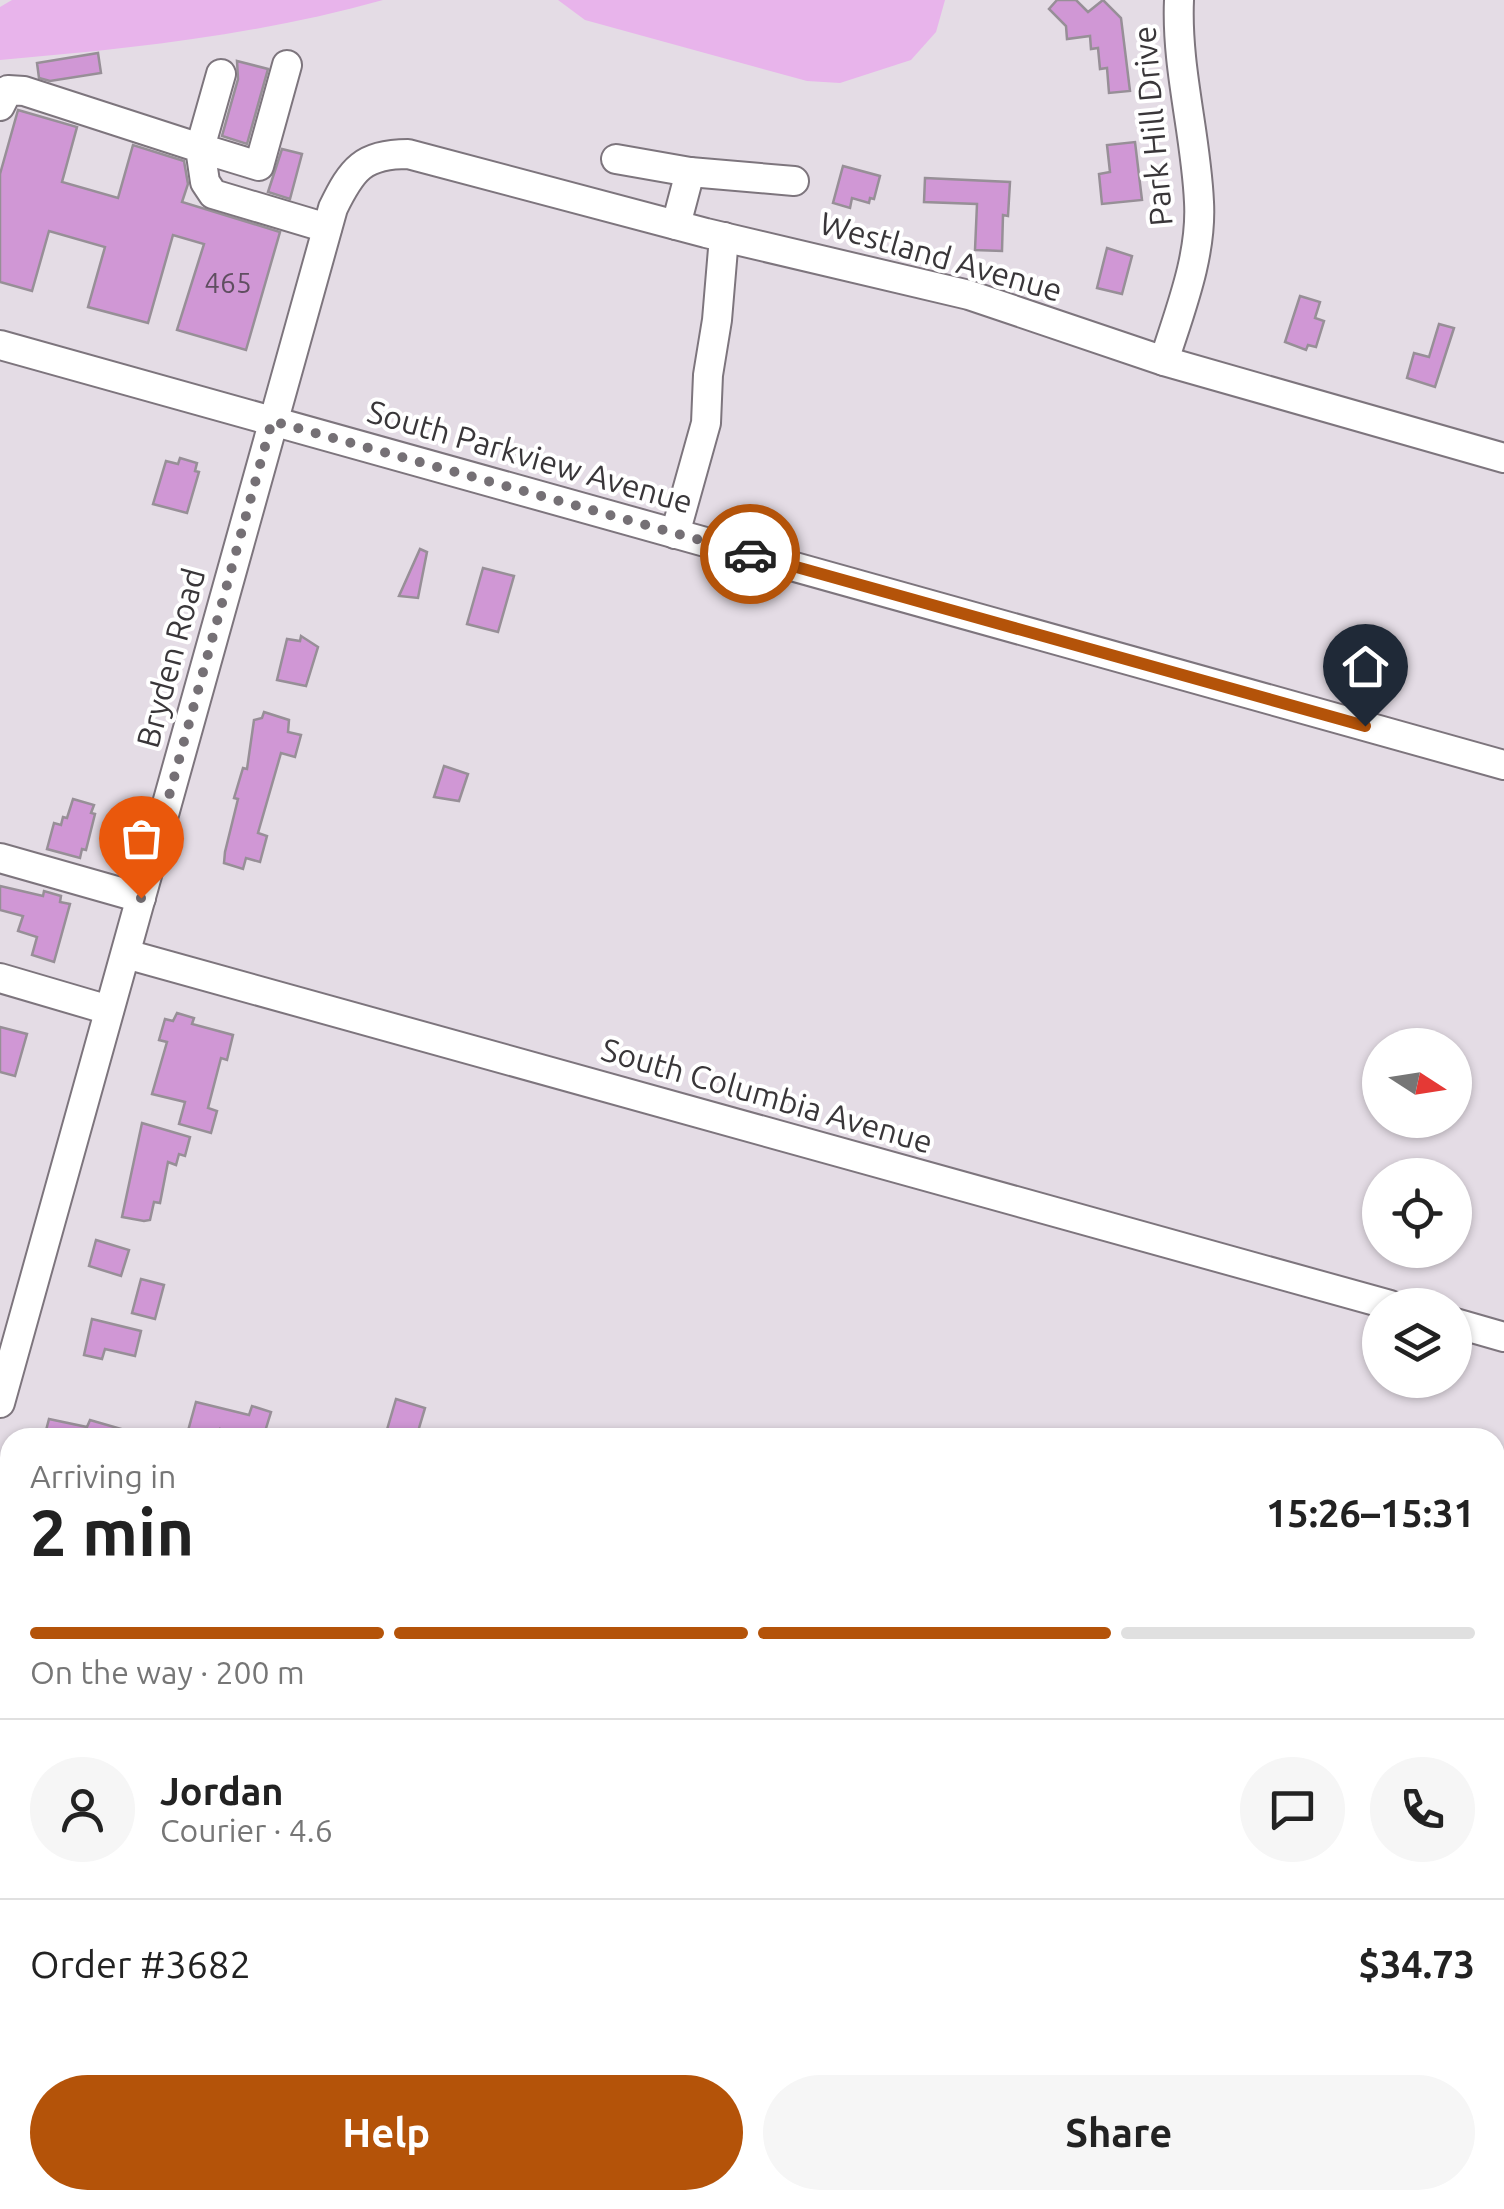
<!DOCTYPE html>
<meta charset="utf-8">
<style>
body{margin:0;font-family:Ubuntu,sans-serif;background:#f6f6f6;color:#222;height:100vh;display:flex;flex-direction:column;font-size:38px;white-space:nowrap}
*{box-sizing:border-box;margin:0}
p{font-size:32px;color:#767676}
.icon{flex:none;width:55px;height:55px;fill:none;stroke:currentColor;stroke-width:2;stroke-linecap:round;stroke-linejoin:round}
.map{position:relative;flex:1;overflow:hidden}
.sheet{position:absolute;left:0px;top:1428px;width:1505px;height:782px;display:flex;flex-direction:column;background:#fff;border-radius:30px 30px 0 0;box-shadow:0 2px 8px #0004}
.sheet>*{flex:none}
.needle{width:65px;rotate:102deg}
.fabs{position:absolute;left:1362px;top:1028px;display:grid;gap:20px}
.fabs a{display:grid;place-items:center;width:110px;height:110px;border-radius:50%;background:#fff;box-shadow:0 2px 8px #0004;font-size:50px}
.pin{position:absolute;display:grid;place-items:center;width:85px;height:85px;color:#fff;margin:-102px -42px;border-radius:50% 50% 50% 0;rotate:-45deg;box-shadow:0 0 10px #0007}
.pin .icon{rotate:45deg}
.courier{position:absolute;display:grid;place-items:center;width:100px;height:100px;margin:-50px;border:8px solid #b45309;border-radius:50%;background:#fff;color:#222;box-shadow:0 2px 12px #0007}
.head em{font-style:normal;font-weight:700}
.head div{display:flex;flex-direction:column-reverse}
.head{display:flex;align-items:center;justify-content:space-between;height:170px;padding:0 30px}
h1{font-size:65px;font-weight:700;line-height:75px}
.bar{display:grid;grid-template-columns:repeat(4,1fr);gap:15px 10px;align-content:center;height:120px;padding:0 30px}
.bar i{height:12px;border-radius:8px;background:#e0e0e0}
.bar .current{background:#b45309}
.bar p{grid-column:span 4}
.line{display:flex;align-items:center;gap:25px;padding:0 30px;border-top:2px solid #e0e0e0}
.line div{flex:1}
.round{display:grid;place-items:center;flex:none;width:105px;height:105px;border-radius:52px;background:#f6f6f6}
.button{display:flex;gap:20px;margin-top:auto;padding:20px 30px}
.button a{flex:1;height:115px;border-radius:60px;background:#b45309;color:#fff;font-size:40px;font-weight:700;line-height:115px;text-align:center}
.button a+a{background:#f6f6f6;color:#222}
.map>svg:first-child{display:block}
.green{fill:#e8b4eb}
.building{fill:#d097d5;stroke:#978f97;stroke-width:2.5}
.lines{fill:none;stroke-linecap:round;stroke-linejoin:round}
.minor-casing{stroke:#7d757d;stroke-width:32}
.major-casing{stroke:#7d757d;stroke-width:40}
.minor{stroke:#fff;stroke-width:28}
.major{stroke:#fff;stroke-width:35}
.done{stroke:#757075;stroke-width:10;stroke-dasharray:0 18}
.route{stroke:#b45309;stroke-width:12}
.labels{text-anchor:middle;stroke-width:8;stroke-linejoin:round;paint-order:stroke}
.number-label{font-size:28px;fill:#5f4e60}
.street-label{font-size:32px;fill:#393639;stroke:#fff}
</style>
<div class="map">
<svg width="1504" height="2209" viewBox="0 0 1504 2209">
<rect width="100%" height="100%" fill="#e4dce5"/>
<!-- green -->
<g class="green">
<path d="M12,0h371c-125,35 -254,49 -383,60v-53z"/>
<polygon points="558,0 945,0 936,32 911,60 840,83 807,81 585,20"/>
</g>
<!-- building -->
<g class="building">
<polygon points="1057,0 1076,0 1088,12 1103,0 1121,18 1130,91 1109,93 1107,68 1100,69 1098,48 1091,49 1090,36 1067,39 1066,26 1049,9"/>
<polygon points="98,53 101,73 50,81 39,78 37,63"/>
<polygon points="237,61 268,69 247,144 222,136 238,79"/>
<polygon points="18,110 77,127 62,182 118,198 133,145 184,161 188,184 182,202 280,232 246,350 177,330 204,244 173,235 148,323 88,307 105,247 49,231 32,291 0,282 0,174"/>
<polygon points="1135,142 1142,200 1102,204 1099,174 1110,172 1107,145"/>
<polygon points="282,149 302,154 290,199 268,192"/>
<polygon points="843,166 880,176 874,199 870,198 869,203 852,198 850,208 833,203"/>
<polygon points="925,178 1010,182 1008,216 1003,215 1002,251 975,250 977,204 924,202"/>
<polygon points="1107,248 1132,256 1122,294 1097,288"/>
<polygon points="1300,296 1320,302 1315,318 1324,321 1316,347 1308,345 1306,350 1285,342"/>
<polygon points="1439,324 1454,328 1435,387 1407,378 1414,353 1429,357"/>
<polygon points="180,458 197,463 195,471 199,472 187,513 153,504 166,461 178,464"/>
<polygon points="420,549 427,552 418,598 399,596"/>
<polygon points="483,568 514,576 498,632 467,624"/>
<polygon points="301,636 318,647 306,686 277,680 287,639 300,641"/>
<polygon points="264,712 289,720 288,732 301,735 295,757 281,753 258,833 267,836 260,862 246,858 243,869 224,863 225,852 238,799 234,798 243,768 247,769 254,720 262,718"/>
<polygon points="444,766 468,774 459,801 434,797"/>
<polygon points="73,799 94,805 91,813 95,814 86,850 82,849 80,858 47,849 54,823 61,825 63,817 67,818"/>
<polygon points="0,886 43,896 44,891 61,896 60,902 70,904 54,962 32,955 37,937 18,931 23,916 0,910"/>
<polygon points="177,1013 194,1018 192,1024 233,1035 227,1060 221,1058 208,1108 217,1111 211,1133 179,1124 185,1102 152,1094 167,1042 159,1040 165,1019 173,1021"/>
<polygon points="0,1027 27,1034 15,1076 0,1072"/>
<polygon points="142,1123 190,1137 185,1156 179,1154 176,1165 168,1162 160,1203 154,1202 150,1220 144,1221 122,1217"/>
<polygon points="96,1240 129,1250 121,1276 89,1266"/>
<polygon points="141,1279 164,1285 155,1319 132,1313"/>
<polygon points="92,1319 141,1331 135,1356 105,1349 102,1359 84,1355"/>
<polygon points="396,1399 425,1408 416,1438 386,1433"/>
<polygon points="196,1402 249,1415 252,1406 271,1412 263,1438 246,1438 220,1429 218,1438 186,1438"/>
<polygon points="49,1419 87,1427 90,1420 135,1433 135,1438 44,1438"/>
</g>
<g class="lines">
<defs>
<g id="minor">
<polyline points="221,74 200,148 259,166 287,65"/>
<polyline points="0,106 8,90 24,91 200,148 205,182 213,194 327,228"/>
<polyline points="616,159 690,172 794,181"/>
<polyline points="676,225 690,172"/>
<polyline points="0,345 1504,765"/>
<path d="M1164,361c16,-51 38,-105 35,-159 -3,-68 -23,-134 -20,-202"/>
<polyline points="675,534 706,423 708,375 717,320 724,237"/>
<polyline points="0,858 141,898"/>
<polyline points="126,954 1390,1305"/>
<polyline points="0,978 109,1010"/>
<polyline points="1455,1323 1504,1337"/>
<path d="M0,1403l333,-1195c19,-39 30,-54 75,-54l298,79 263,62 195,66 340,97"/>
<polyline points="0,1719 10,1722"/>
<polyline points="0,1820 10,1781"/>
<polyline points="0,1934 10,1895"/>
<polyline points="0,2149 10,2152"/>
<polyline points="186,2200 218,2209"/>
<polyline points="104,2209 106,2200"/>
<polyline points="270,2209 273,2200"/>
<polyline points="298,2209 300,2200"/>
<polyline points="473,2209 476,2200"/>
<polyline points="645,2209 647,2200"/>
<polyline points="823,2209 826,2200"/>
<polyline points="986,2209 989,2200"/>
<polyline points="1035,2209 1038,2200"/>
</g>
<g id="major">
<polyline points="0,1500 10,1502"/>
<polyline points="1495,1907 1504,1909"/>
</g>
</defs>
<!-- minor casing -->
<use href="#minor" class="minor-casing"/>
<!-- major casing -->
<use href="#major" class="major-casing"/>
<!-- minor -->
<use href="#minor" class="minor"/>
<!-- major -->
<use href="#major" class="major"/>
</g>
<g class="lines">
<!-- done -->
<polyline class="done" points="141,898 272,421 750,554"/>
<!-- route -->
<polyline class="route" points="750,554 1365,726"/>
</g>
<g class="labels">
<!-- number labels -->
<g class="number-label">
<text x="228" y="293">465</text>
</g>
<!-- street labels -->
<g class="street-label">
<text transform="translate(1153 126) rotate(-95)" y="11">Park Hill Drive</text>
<text transform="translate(941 257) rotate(16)" y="11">Westland Avenue</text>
<text transform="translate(530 457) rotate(16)" y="11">South Parkview Avenue</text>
<text transform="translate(171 658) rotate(-75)" y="11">Bryden Road</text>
<text transform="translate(767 1096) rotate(16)" y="11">South Columbia Avenue</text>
</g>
</g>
</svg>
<div class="fabs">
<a><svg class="needle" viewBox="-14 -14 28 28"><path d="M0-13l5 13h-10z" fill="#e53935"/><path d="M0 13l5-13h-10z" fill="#767676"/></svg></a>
<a><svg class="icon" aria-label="locate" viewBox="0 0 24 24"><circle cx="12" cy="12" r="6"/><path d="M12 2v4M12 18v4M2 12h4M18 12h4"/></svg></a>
<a><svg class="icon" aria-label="layers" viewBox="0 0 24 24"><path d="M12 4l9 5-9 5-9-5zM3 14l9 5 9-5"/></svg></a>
</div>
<div class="pin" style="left:141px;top:898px;background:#ea580c"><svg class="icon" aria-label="bag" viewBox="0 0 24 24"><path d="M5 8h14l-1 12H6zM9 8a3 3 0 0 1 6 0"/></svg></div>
<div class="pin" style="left:1365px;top:726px;background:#1f2937"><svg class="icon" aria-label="home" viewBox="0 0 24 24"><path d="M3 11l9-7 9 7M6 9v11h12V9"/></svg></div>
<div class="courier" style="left:750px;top:554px"><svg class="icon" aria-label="car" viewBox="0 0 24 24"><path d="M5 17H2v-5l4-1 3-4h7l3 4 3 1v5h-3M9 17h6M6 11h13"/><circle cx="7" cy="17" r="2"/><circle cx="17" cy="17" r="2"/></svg></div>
<section class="sheet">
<div class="head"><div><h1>2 min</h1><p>Arriving in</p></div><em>15:26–15:31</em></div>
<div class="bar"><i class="current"></i><i class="current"></i><i class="current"></i><i></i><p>On the way · 200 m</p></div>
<div class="line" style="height:180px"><a class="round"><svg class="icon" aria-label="person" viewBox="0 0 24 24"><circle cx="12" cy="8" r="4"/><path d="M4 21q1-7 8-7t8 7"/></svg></a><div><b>Jordan</b><p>Courier · 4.6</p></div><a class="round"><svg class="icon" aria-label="chat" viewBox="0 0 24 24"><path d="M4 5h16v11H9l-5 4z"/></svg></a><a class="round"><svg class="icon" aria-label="phone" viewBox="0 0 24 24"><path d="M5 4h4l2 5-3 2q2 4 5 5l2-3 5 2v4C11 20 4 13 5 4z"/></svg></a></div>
<div class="line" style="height:130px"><div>Order #3682</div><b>$34.73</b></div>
<div class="button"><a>Help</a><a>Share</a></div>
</section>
</div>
